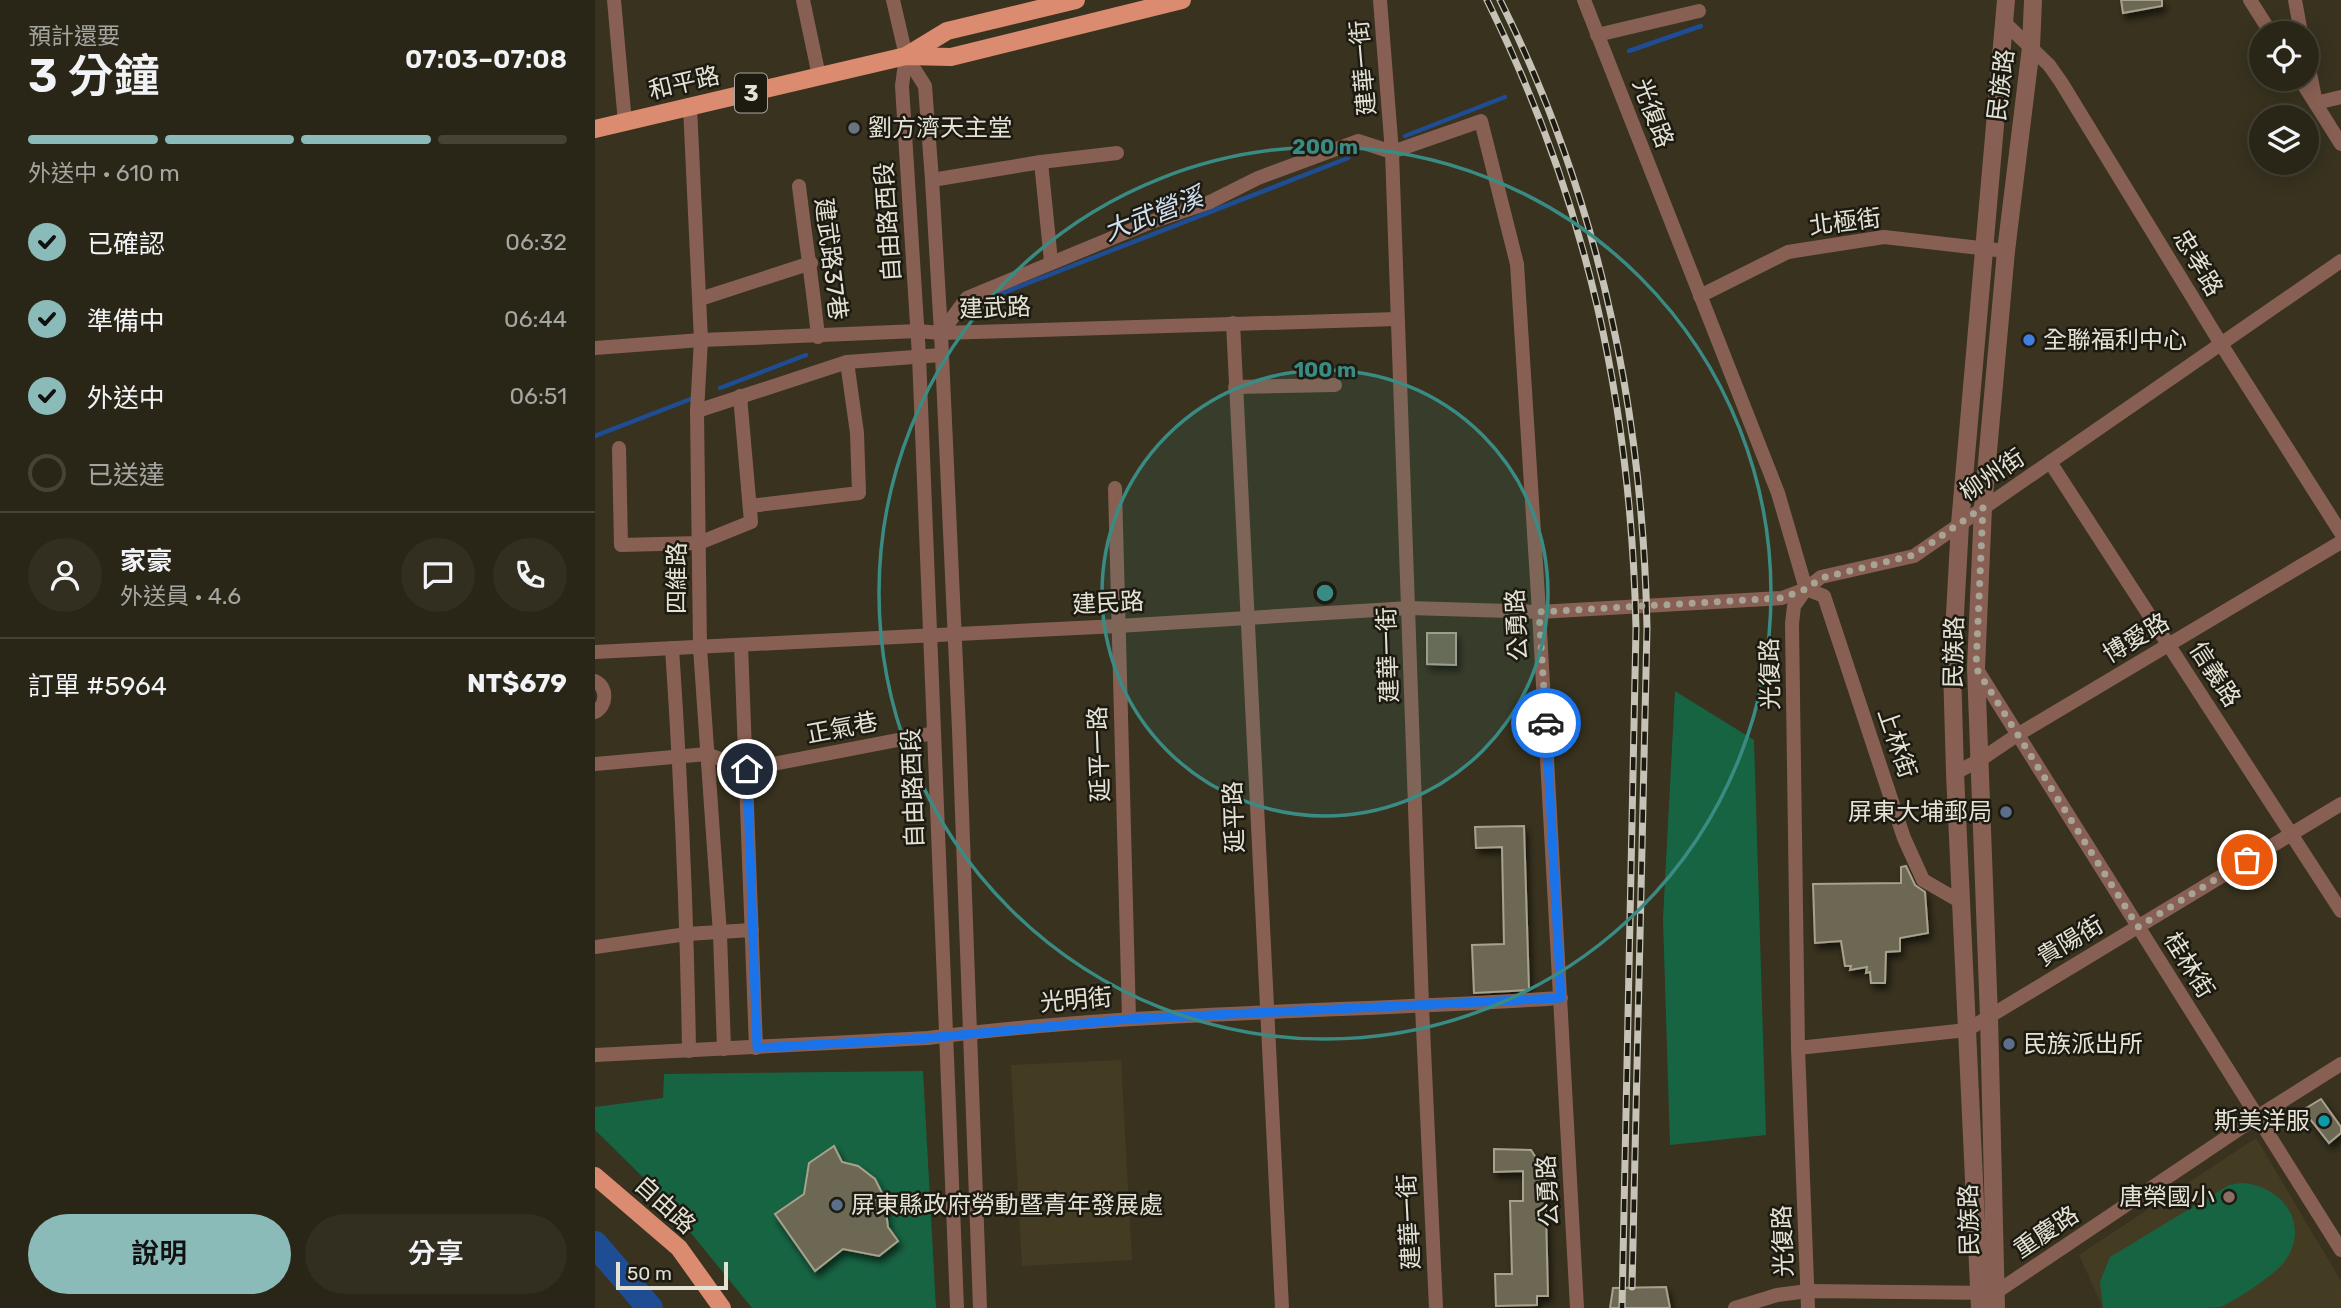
<!DOCTYPE html>
<html lang="zh-TW">
<meta charset="utf-8">
<style>
body{margin:0;font-family:Rubik,"Noto Sans TC",sans-serif;background:#322e20;color:#f1f3f6;height:100vh;display:flex;flex-direction:column;font-size:26px;white-space:nowrap}
*{box-sizing:border-box;margin:0}
p{font-size:23px;color:#a5a5a1}
.icon{flex:none;width:38px;height:38px;fill:none;stroke:currentColor;stroke-width:2;stroke-linecap:round;stroke-linejoin:round}
.map{position:relative;flex:1;overflow:hidden}
.details{display:flex;flex-direction:column;background:#2a2617;width:595px}
.details>*{flex:none}
.buttons{position:absolute;left:1654px;top:21px;display:grid;gap:14px}
.buttons a{display:grid;place-items:center;width:70px;height:70px;border-radius:50%;background:#2a2617;box-shadow:0 4px 18px #0003,0 0 0 2px #464336;font-size:35px}
.scale{position:absolute;left:21px;bottom:18px;width:112px;box-sizing:border-box;padding-left:7px;border:4px solid #e4e1d5;border-top:0;font-size:19px;line-height:24px;white-space:nowrap;color:#e4e1d5;-webkit-text-stroke:5px #1c1a11;paint-order:stroke}
.pin{position:absolute;display:grid;place-items:center;width:60px;height:60px;color:#fff;margin:-30px;border:4px solid #fff;border-radius:50%;box-shadow:0 2px 7px #0007}
.courier{position:absolute;display:grid;place-items:center;width:70px;height:70px;margin:-35px;border:5px solid #1a73e8;border-radius:50%;background:#fff;color:#222;box-shadow:0 2px 9px #0007}
.overview em{font-style:normal;font-weight:600}
.overview div{display:flex;flex-direction:column-reverse}
.overview{display:flex;align-items:center;justify-content:space-between;height:119px;padding:0 28px}
h1{font-size:46px;font-weight:600;line-height:52px}
.bar{display:grid;grid-template-columns:repeat(4,1fr);gap:10px 7px;align-content:center;height:84px;padding:0 28px}
.bar i{height:9px;border-radius:5px;background:#464336}
.bar .active{background:#8bbbb9}
.bar p{grid-column:span 4}
.line{display:flex;align-items:center;gap:18px;padding:0 28px;border-top:2px solid #464336}
.line div{flex:1}
.round{display:grid;place-items:center;flex:none;width:74px;height:74px;border-radius:37px;background:#322e20}
ol{padding:0 28px;list-style:none}
li{display:flex;align-items:center;gap:21px;height:77px}
li p{margin-inline-start:auto}
li .icon{padding:7px;border-radius:50%;background:#8bbbb9;color:#111;stroke-width:4}
li:last-child{color:#a5a5a1}
li i{width:38px;height:38px;border:4px solid #464336;border-radius:50%}
.primary-button{display:flex;gap:14px;margin-top:auto;padding:14px 28px}
.primary-button a{flex:1;height:80px;border-radius:42px;background:#8bbbb9;color:#111;font-size:28px;font-weight:600;line-height:80px;text-align:center}
.primary-button a+a{background:#322e20;color:#f1f3f6}
main{display:flex;flex:1;min-height:0}
.map>svg:first-child{display:block}
.built{fill:#443c22}
.green{fill:#176443}
.lines{fill:none;stroke-linecap:round;stroke-linejoin:round}
.stream{stroke:#1e4d93;stroke-width:4.5}
.river{stroke:#1e4d93;stroke-width:26}
.building{fill:#6d6752;stroke:#a8a18b;stroke-width:2;filter:url(#shadow)}
.minor{stroke:#886053;stroke-width:14}
.tertiary{stroke:#886053;stroke-width:18}
.primary{stroke:#db8b70;stroke-width:18}
.rail-casing{stroke:#c6c2b5;stroke-width:7}
.rail{stroke:#1c1a11;stroke-width:4.5;stroke-dasharray:13;stroke-linecap:butt}
.done{stroke:#a8a495;stroke-width:7;stroke-dasharray:0 12.6}
.route{stroke:#1a73e8;stroke-width:9}
.ring{fill:none;stroke:#3a8b83;stroke-width:3.5}
.worship-dot{fill:#6b7280;stroke:#1c1a11;stroke-width:2.5}
.shop-dot{fill:#3f7fe0;stroke:#1c1a11;stroke-width:2.5}
.service-dot{fill:#5c6f8a;stroke:#1c1a11;stroke-width:2.5}
.culture-dot{fill:#0f9aa8;stroke:#1c1a11;stroke-width:2.5}
.education-dot{fill:#8d6e63;stroke:#1c1a11;stroke-width:2.5}
.labels{text-anchor:middle;stroke-width:5;stroke-linejoin:round;paint-order:stroke}
.shield{fill:#1c1a11;stroke:#a8a59a;stroke-width:2}
.shield-label{font-size:23px;font-weight:bold;fill:#e4e1d5}
.street-label{font-size:24px;fill:#e4e1d5;stroke:#1c1a11}
.poi-label{font-size:24px;fill:#e4e1d5;stroke:#1c1a11;text-anchor:start}
.water-label{font-size:26px;font-style:italic;fill:#d2e0f4;stroke:#1c1a11}
.centre{fill:#3a8b83;stroke:#1c1a11;stroke-width:3.5}
.ring-label{font-size:21px;text-anchor:middle;font-weight:bold;fill:#3a8b83;stroke:#1c1a11;stroke-width:5;stroke-linejoin:round;paint-order:stroke}
</style>
<main>
<section class="details">
<div class="overview"><div><h1>3 分鐘</h1><p>預計還要</p></div><em>07:03–07:08</em></div>
<div class="bar"><i class="active"></i><i class="active"></i><i class="active"></i><i></i><p>外送中 · 610 m</p></div>
<ol>
<li><svg class="icon" aria-label="check" viewBox="0 0 24 24"><path d="M5 12l5 5 9-10"/></svg>已確認<p>06:32</p></li>
<li><svg class="icon" aria-label="check" viewBox="0 0 24 24"><path d="M5 12l5 5 9-10"/></svg>準備中<p>06:44</p></li>
<li><svg class="icon" aria-label="check" viewBox="0 0 24 24"><path d="M5 12l5 5 9-10"/></svg>外送中<p>06:51</p></li>
<li><i></i>已送達</li>
</ol>
<div class="line" style="height:126px"><a class="round"><svg class="icon" aria-label="person" viewBox="0 0 24 24"><circle cx="12" cy="8" r="4"/><path d="M4 21q1-7 8-7t8 7"/></svg></a><div><b>家豪</b><p>外送員 · 4.6</p></div><a class="round"><svg class="icon" aria-label="chat" viewBox="0 0 24 24"><path d="M4 5h16v11H9l-5 4z"/></svg></a><a class="round"><svg class="icon" aria-label="phone" viewBox="0 0 24 24"><path d="M5 4h4l2 5-3 2q2 4 5 5l2-3 5 2v4C11 20 4 13 5 4z"/></svg></a></div>
<div class="line" style="height:91px"><div>訂單 #5964</div><b>NT$679</b></div>
<div class="primary-button"><a>說明</a><a>分享</a></div>
</section>
<div class="map">
<svg width="1746" height="1308" viewBox="0 0 1746 1308">
<defs>
<filter id="shadow"><feDropShadow dx="3" dy="5.5" stdDeviation="3.5" flood-color="#0009"/></filter>
</defs>
<rect width="100%" height="100%" fill="#38321f"/>
<!-- built -->
<g class="built">
<polygon points="526,1060 537,1260 427,1266 416,1065"/>
<polygon points="1661,1138 1746,1281 1746,1308 1508,1308 1484,1255"/>
</g>
<!-- green -->
<g class="green">
<polygon points="1080,691 1159,740 1171,1135 1075,1145 1068,919"/>
<polygon points="328,1071 341,1308 157,1308 60,1189 0,1130 0,1107 68,1098 69,1074"/>
<path d="M1646,1183c41,2 70,41 44,78 -7,11 -52,42 -65,46 -8,1 -22,1 -32,1 -28,0 -57,0 -85,0l-3,-26 10,-25 119,-72z"/>
</g>
<g class="lines">
<!-- stream -->
<g class="stream">
<polyline points="1034,51 1106,26"/>
<polyline points="810,136 910,97"/>
<polyline points="377,305 753,158"/>
<polyline points="125,388 211,355"/>
<polyline points="0,436 101,397"/>
</g>
<!-- river -->
<polyline class="river" points="0,1244 55,1308"/>
</g>
<!-- building -->
<g class="building">
<polygon points="1526,0 1567,0 1567,6 1528,13"/>
<polygon points="832,633 861,633 861,665 832,664"/>
<polygon points="929,826 934,990 879,993 877,945 909,944 907,847 881,848 880,827"/>
<polygon points="1311,866 1320,885 1330,892 1333,933 1305,938 1305,951 1291,952 1290,983 1276,983 1275,972 1271,973 1272,967 1255,970 1256,966 1250,966 1246,941 1220,943 1218,884 1306,883 1306,867"/>
<polygon points="1726,1099 1746,1127 1746,1133 1734,1143 1708,1110"/>
<polygon points="239,1146 247,1162 263,1166 280,1179 289,1197 293,1227 303,1241 284,1256 248,1249 220,1271 180,1214 209,1194 214,1163"/>
<polygon points="899,1149 936,1150 950,1172 953,1296 942,1296 942,1305 901,1306 900,1274 917,1274 915,1201 928,1201 928,1171 899,1172"/>
<polygon points="1071,1287 1075,1308 1015,1308 1018,1288"/>
</g>
<g class="lines">
<!-- minor -->
<g class="minor">
<polyline points="19,0 30,123"/>
<polyline points="208,0 224,76"/>
<polyline points="298,0 311,56 330,86 337,180 346,333 364,730 385,1308"/>
<polyline points="785,0 797,152 827,1006 841,1308"/>
<polyline points="989,0 1183,493 1211,589 1199,606 1197,624 1203,1048 1213,1308"/>
<polyline points="1655,0 1676,33"/>
<polyline points="1700,0 1706,33"/>
<polyline points="1411,24 1454,65 1466,82 1626,344 1746,533"/>
<polyline points="1002,35 1104,11"/>
<polyline points="311,56 307,86 324,356 362,1308"/>
<polyline points="1712,58 1721,103 1746,97"/>
<polyline points="1705,79 1746,144"/>
<polyline points="95,107 106,340 102,411 105,648 125,934 129,1049"/>
<polyline points="446,162 456,261"/>
<polyline points="337,180 446,162 522,153"/>
<path d="M204,186c6,51 14,100 19,151"/>
<polyline points="1105,296 1193,252 1289,237 1411,251"/>
<polyline points="105,299 216,263"/>
<polyline points="638,323 687,1308"/>
<polyline points="346,333 372,298 556,222 615,202 663,178 763,141 797,152 886,121 922,264 944,612 982,1308"/>
<polyline points="0,348 106,340 323,331 346,333 802,319"/>
<polyline points="640,387 740,385"/>
<polyline points="102,411 252,362 346,355"/>
<polyline points="24,448 26,545 104,543 156,522 145,396"/>
<polyline points="1455,462 1746,911"/>
<polyline points="520,488 534,1019"/>
<polyline points="155,506 264,493 262,433 252,362"/>
<polyline points="1211,589 1229,596 1309,838 1328,880 1366,902"/>
<polyline points="146,645 161,1048"/>
<path d="M77,648c9,134 15,269 17,403"/>
<polyline points="0,652 523,626 814,608 944,612 1187,598 1211,589 1226,577 1319,556 1746,261"/>
<polyline points="1381,668 1746,1250"/>
<path d="M0,681c13,6 12,25 0,31"/>
<polyline points="0,764 112,754 152,769 339,733"/>
<polyline points="1360,773 1385,760 1422,735 1746,542"/>
<polyline points="0,947 92,934 157,930"/>
<polyline points="1203,1048 1372,1030 1746,804"/>
<path d="M0,1055l333,-17c210,-27 422,-26 633,-40"/>
<polyline points="1140,1308 1182,1295 1213,1291 1400,1293 1662,1117 1746,1064"/>
</g>
<!-- tertiary -->
<g class="tertiary">
<polyline points="1385,1308 1360,773 1357,668 1365,524 1411,0"/>
<polyline points="1401,1308 1394,1017 1381,668 1388,507 1411,251 1436,47 1438,0"/>
</g>
<!-- primary -->
<g class="primary">
<polyline points="311,56 352,31 481,0"/>
<polyline points="0,129 311,56 356,57 587,0"/>
<polyline points="0,1176 84,1248 127,1308"/>
</g>
<defs>
<g id="rail">
<path d="M892,0c100,202 144,404 149,628l-14,680"/>
<path d="M905,0c98,197 143,409 147,628l-15,659"/>
</g>
</defs>
<!-- rail casing -->
<use href="#rail" class="rail-casing"/>
<!-- rail -->
<use href="#rail" class="rail"/>
</g>
<g class="lines">
<!-- done -->
<polyline class="done" points="951,723 944,612 1187,598 1211,589 1226,578 1319,555 1388,507 1381,668 1543,927 1652,860"/>
<!-- route -->
<polyline class="route" points="152,769 162,1048 333,1038 534,1019 966,998 951,723"/>
</g>
<!-- distance rings -->
<circle cx="730" cy="593" r="223" fill="#3a8b83" fill-opacity=".12"/>
<g class="ring">
<circle cx="730" cy="593" r="223"/>
<circle cx="730" cy="593" r="446"/>
</g>
<!-- markers -->
<circle class="worship-dot" cx="259" cy="128" r="7"/>
<circle class="shop-dot" cx="1434" cy="340" r="7"/>
<g class="service-dot">
<circle cx="1411" cy="812" r="7"/>
<circle cx="1414" cy="1044" r="7"/>
<circle cx="242" cy="1205" r="7"/>
</g>
<circle class="culture-dot" cx="1729" cy="1121" r="7"/>
<circle class="education-dot" cx="1634" cy="1197" r="7"/>
<g class="labels">
<!-- shield labels -->
<rect class="shield" x="140" y="73.5" width="32" height="39" rx="5"/>
<g class="shield-label">
<text x="156" y="101">3</text>
</g>
<!-- street labels -->
<g class="street-label">
<text transform="translate(768 68) rotate(-95)" y="8">建華一街</text>
<text transform="translate(89 83) rotate(-13)" y="8">和平路</text>
<text transform="translate(1406 85) rotate(-83)" y="8">民族路</text>
<text transform="translate(1058 113) rotate(69)" y="8">光復路</text>
<text transform="translate(293 222) rotate(-94)" y="8">自由路西段</text>
<text transform="translate(1250 222) rotate(-7)" y="8">北極街</text>
<text transform="translate(236 259) rotate(83)" y="8">建武路37巷</text>
<text transform="translate(1603 263) rotate(59)" y="8">忠孝路</text>
<text transform="translate(400 308) rotate(-2)" y="8">建武路</text>
<text transform="translate(1397 475) rotate(-34)" y="8">柳州街</text>
<text transform="translate(82 578) rotate(-90)" y="8">四維路</text>
<text transform="translate(513 603) rotate(-3)" y="8">建民路</text>
<text transform="translate(922 625) rotate(-93)" y="8">公勇路</text>
<text transform="translate(1541 638) rotate(-31)" y="8">博愛路</text>
<text transform="translate(1359 652) rotate(-89)" y="8">民族路</text>
<text transform="translate(793 655) rotate(-92)" y="8">建華一街</text>
<text transform="translate(1175 674) rotate(-91)" y="8">光復路</text>
<text transform="translate(1620 674) rotate(57)" y="8">信義路</text>
<text transform="translate(247 728) rotate(-11)" y="8">正氣巷</text>
<text transform="translate(1302 743) rotate(71)" y="8">上林街</text>
<text transform="translate(504 754) rotate(-92)" y="8">延平一路</text>
<text transform="translate(318 788) rotate(-92)" y="8">自由路西段</text>
<text transform="translate(639 817) rotate(-92)" y="8">延平路</text>
<text transform="translate(1475 941) rotate(-31)" y="8">貴陽街</text>
<text transform="translate(1594 965) rotate(58)" y="8">桂林街</text>
<text transform="translate(481 1000) rotate(-5)" y="8">光明街</text>
<text transform="translate(953 1191) rotate(-93)" y="8">公勇路</text>
<text transform="translate(70 1205) rotate(42)" y="8">自由路</text>
<text transform="translate(1374 1220) rotate(-91)" y="8">民族路</text>
<text transform="translate(814 1222) rotate(-93)" y="8">建華一街</text>
<text transform="translate(1451 1232) rotate(-34)" y="8">重慶路</text>
<text transform="translate(1188 1241) rotate(-92)" y="8">光復路</text>
</g>
<!-- poi labels -->
<g class="poi-label">
<text x="273" y="136">劉方濟天主堂</text>
<text x="1448" y="348">全聯福利中心</text>
<text x="1397" y="820" text-anchor="end">屏東大埔郵局</text>
<text x="1428" y="1052">民族派出所</text>
<text x="1715" y="1129" text-anchor="end">斯美洋服</text>
<text x="1620" y="1205" text-anchor="end">唐榮國小</text>
<text x="256" y="1213">屏東縣政府勞動暨青年發展處</text>
</g>
<!-- water labels -->
<g class="water-label">
<text transform="translate(558 214) rotate(-21)" y="9">大武營溪</text>
</g>
</g>
<circle cx="730" cy="593" r="10" class="centre"/>
<g class="ring-label">
<text x="730" y="154">200 m</text>
<text x="730" y="377">100 m</text>
</g>
</svg>
<div class="buttons">
<a><svg class="icon" aria-label="locate" viewBox="0 0 24 24"><circle cx="12" cy="12" r="6"/><path d="M12 2v4M12 18v4M2 12h4M18 12h4"/></svg></a>
<a><svg class="icon" aria-label="layers" viewBox="0 0 24 24"><path d="M12 4l9 5-9 5-9-5zM3 14l9 5 9-5"/></svg></a>
</div>
<div class="scale">50 m</div>
<div class="pin" style="left:1652px;top:860px;background:#ea580c"><svg class="icon" aria-label="bag" viewBox="0 0 24 24"><path d="M5 8h14l-1 12H6zM9 8a3 3 0 0 1 6 0"/></svg></div>
<div class="pin" style="left:152px;top:769px;background:#1f2937"><svg class="icon" aria-label="home" viewBox="0 0 24 24"><path d="M3 11l9-7 9 7M6 9v11h12V9"/></svg></div>
<div class="courier" style="left:951px;top:723px"><svg class="icon" aria-label="car" viewBox="0 0 24 24"><path d="M5 17H2v-5l4-1 3-4h7l3 4 3 1v5h-3M9 17h6M6 11h13"/><circle cx="7" cy="17" r="2"/><circle cx="17" cy="17" r="2"/></svg></div>
</div>
</main>
